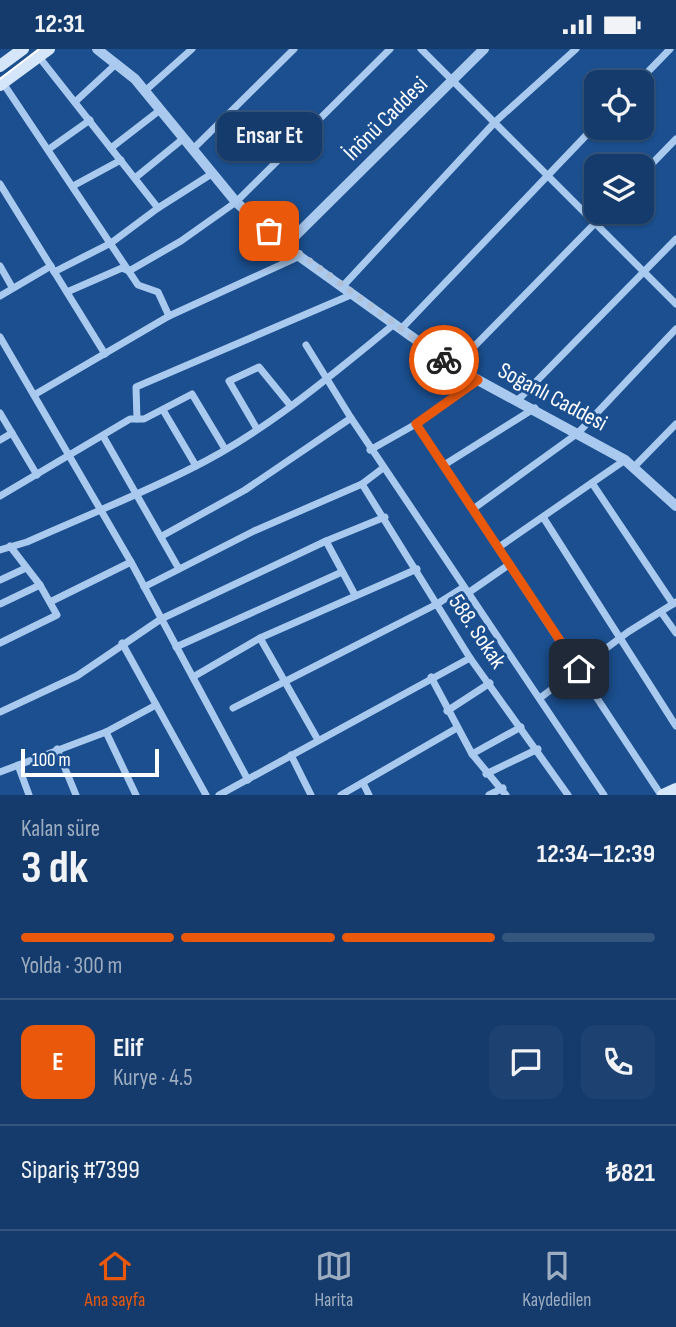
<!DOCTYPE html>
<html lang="tr">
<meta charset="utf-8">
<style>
body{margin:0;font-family:"Sofia Sans Condensed",sans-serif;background:#1d4271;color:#f1f3f6;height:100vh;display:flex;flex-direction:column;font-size:26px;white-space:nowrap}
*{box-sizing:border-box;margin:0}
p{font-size:23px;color:#9dadc1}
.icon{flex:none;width:38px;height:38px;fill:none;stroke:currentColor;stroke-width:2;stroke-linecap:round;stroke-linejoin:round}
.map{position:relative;height:746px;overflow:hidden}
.details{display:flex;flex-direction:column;background:#143b6b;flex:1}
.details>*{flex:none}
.fabs{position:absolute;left:584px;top:21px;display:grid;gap:14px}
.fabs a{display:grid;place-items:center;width:70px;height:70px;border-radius:14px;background:#143b6b;box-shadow:0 2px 5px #0004,0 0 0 2px #33557e;font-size:35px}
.scale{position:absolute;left:21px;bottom:18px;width:138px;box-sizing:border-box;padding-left:7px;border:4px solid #fff;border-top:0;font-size:19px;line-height:24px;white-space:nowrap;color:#fff;-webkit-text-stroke:5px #1b4f8f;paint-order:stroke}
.pin{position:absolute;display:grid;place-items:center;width:60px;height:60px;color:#fff;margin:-30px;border-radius:14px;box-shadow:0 4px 10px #0006}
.courier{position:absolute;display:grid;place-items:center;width:70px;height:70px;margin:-35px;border:5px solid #ea580c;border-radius:50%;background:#fff;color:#222;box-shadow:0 2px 9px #0007}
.bubble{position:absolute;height:49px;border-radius:14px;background:#143b6b;box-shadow:0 2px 5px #0004,0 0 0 2px #33557e;font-size:23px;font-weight:700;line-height:49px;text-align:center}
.headline em{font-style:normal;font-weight:700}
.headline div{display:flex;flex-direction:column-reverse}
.headline{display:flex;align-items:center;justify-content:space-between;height:119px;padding:0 21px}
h1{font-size:46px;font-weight:700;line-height:52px}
.bar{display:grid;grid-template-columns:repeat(4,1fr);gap:10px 7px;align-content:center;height:84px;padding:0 21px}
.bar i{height:9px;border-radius:5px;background:#33557e}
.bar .on{background:#ea580c}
.bar p{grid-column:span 4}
.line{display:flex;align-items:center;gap:18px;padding:0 21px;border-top:2px solid #33557e}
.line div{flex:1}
.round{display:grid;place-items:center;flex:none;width:74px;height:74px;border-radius:14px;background:#1d4271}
.status{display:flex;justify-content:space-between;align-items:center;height:49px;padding:0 35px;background:#143b6b;direction:ltr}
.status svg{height:19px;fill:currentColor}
.tabs{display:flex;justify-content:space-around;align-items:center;height:98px;border-top:2px solid #33557e;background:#143b6b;font-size:19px;color:#9dadc1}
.tabs a{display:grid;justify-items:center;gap:4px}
.tabs .on{color:#ea580c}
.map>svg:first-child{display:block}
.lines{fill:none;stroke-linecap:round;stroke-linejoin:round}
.minor{stroke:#a9c9ee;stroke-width:7}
.tertiary{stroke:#a9c9ee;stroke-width:10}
.secondary{stroke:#d6e6fa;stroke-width:12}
.tram{stroke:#fff;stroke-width:2}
.done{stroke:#afc1d8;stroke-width:7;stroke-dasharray:0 12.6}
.route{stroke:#ea580c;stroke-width:9}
.labels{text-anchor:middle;stroke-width:6;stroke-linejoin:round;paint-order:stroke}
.street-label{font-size:23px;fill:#fff;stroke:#1b4f8f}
</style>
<div class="status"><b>12:31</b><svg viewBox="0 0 49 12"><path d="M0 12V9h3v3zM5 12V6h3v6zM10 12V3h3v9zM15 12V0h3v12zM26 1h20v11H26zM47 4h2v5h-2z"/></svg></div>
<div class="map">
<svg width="676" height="746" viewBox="0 0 676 746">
<rect width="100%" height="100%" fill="#1b4f8f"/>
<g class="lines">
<!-- minor -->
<g class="minor">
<polyline points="421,0 676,255"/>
<polyline points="39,8 158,159"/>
<polyline points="638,33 670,0"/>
<polyline points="3,34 138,236 158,243 169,267"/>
<polyline points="146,41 192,0"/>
<polyline points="75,53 116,15"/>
<polyline points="111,99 160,61"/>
<polyline points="49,100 90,71"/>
<polyline points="193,100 294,0"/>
<polyline points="642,125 676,90"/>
<polyline points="135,129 184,89"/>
<polyline points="0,135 105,305"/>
<polyline points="73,137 121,111"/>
<polyline points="0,217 12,238"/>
<polyline points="54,223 111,194 158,159 213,124"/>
<polyline points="343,237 496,72 576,0"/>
<polyline points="67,243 122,219 129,222 181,192 236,153 390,0"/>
<polyline points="0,247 51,217"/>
<polyline points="401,280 597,75"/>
<polyline points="0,288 131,513 248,731"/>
<polyline points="454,318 606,163"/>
<polyline points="34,346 169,267 300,207"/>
<polyline points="517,352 676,190"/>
<polyline points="163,361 196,417"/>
<polyline points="0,364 37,426"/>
<polyline points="351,369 604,746"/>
<polyline points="137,370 136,338 353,245"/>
<polyline points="416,375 661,746"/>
<polyline points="257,380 229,332 259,318 290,356"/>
<polyline points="103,387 179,520"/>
<polyline points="0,391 12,384"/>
<polyline points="370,401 416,375 478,331"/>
<polyline points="444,416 535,359"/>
<polyline points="634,418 676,375"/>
<polyline points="592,434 673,555"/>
<polyline points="362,435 470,609 568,746"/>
<polyline points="0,447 130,370 144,370 192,345 225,400"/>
<polyline points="473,460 578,384 676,280"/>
<polyline points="543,468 676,677"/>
<polyline points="162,487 245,441 351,369 306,296"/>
<polyline points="326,492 355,546"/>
<polyline points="499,498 625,411"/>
<path d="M0,501l27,-8c54,-24 109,-46 161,-72 75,-36 141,-93 205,-145"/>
<polyline points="0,531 26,519"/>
<polyline points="144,538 254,482 362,435 383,419"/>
<polyline points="468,544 510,515"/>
<polyline points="50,553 131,513"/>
<polyline points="0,555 40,536"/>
<polyline points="661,563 676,584"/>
<polyline points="260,589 318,691"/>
<polyline points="0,594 57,566 40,536 10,497"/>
<polyline points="122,594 206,746"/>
<polyline points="176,598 342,523"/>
<polyline points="193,628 260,589 417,520"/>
<polyline points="431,628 472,705 506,746"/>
<polyline points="540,649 628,583 676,553"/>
<polyline points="233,659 437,555 464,538"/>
<polyline points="447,662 490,634"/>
<polyline points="0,663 77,627 161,570 326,492 385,468"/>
<polyline points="106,683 136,746"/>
<polyline points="57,700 76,746"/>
<polyline points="472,705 521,678"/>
<polyline points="291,706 311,746"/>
<polyline points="18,716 29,746"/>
<polyline points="0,723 106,683 156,656"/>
<polyline points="486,725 538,700"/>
<polyline points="363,734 369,746"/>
<polyline points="219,746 470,609"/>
<polyline points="341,746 457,679"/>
<polyline points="489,746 503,739"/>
</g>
<!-- tertiary -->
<g class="tertiary">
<polyline points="97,0 135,30 236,153 285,197 454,318 625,411 676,457"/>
<polyline points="285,197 484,0"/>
</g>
<!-- secondary -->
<g class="secondary">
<polyline points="0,17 23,0"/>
<polyline points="0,36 49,0"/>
<polyline points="663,746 676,740"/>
</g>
<!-- tram -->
<polyline class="tram" points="0,30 39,0"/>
</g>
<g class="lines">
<!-- done -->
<polyline class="done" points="269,182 444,311"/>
<!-- route -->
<polyline class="route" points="444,311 478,331 416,375 579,620"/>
</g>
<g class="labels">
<!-- street labels -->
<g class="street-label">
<text transform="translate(385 69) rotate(-45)" y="8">İnönü Caddesi</text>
<text transform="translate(553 347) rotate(28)" y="8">Soğanlı Caddesi</text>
<text transform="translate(478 582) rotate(56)" y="8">588. Sokak</text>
</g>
</g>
</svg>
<div class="fabs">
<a><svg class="icon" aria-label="locate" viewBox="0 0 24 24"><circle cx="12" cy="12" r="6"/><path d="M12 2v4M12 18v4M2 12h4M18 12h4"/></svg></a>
<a><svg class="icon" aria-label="layers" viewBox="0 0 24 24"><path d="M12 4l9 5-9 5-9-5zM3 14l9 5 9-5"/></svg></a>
</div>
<div class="scale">100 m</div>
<div class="pin" style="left:269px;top:182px;background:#ea580c"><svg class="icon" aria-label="bag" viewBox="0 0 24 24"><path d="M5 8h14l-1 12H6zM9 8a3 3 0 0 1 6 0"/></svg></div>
<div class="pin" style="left:579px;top:620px;background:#1f2937"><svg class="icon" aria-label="home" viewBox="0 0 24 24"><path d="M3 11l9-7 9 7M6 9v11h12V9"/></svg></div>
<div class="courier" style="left:444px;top:311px"><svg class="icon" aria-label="bike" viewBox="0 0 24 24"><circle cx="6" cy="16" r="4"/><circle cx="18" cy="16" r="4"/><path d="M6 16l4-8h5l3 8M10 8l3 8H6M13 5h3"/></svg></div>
<div class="bubble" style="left:217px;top:63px;width:105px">Ensar Et</div>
</div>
<section class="details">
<div class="headline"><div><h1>3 dk</h1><p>Kalan süre</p></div><em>12:34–12:39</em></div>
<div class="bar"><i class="on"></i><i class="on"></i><i class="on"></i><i></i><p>Yolda · 300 m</p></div>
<div class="line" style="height:126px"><b class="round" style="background:#ea580c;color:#fff">E</b><div><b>Elif</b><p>Kurye · 4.5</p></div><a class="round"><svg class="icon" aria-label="chat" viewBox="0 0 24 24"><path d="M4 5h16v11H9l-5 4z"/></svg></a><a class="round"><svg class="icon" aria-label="phone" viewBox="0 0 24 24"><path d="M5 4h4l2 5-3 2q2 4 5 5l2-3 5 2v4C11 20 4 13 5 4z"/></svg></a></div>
<div class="line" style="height:91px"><div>Sipariş #7399</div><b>₺821</b></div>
</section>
<nav class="tabs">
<a class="on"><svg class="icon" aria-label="home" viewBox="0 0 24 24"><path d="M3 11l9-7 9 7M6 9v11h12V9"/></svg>Ana sayfa</a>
<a><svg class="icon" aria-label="map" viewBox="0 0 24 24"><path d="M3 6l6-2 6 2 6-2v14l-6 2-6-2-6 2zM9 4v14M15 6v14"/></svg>Harita</a>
<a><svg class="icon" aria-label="saved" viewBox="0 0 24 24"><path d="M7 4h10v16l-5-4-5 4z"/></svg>Kaydedilen</a>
</nav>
